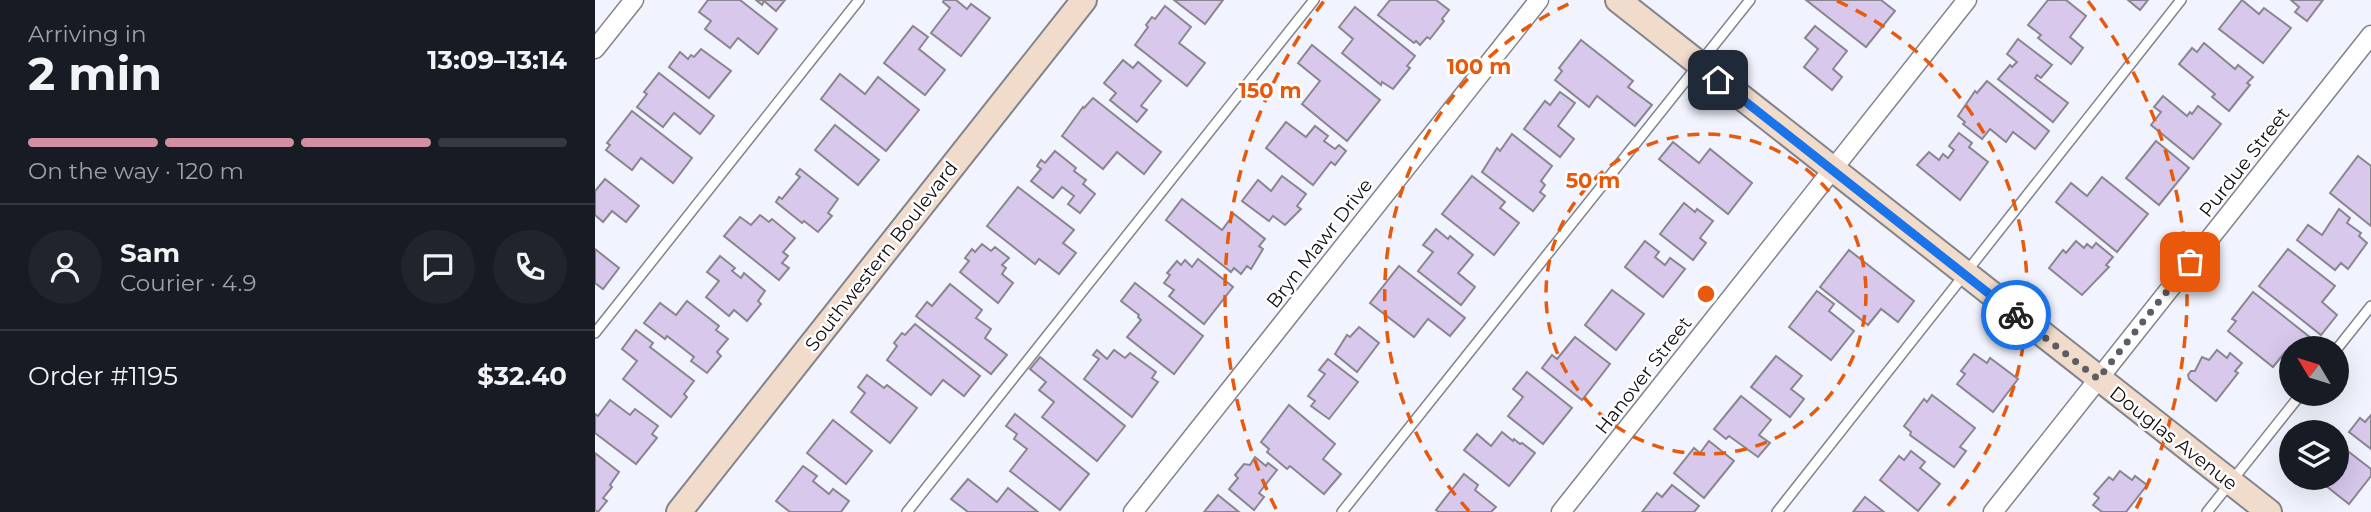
<!DOCTYPE html>
<meta charset="utf-8">
<style>
body{margin:0;font-family:Montserrat,sans-serif;background:#20242c;color:#f1f3f6;height:100vh;display:flex;flex-direction:column;font-size:26px;white-space:nowrap}
*{box-sizing:border-box;margin:0}
p{font-size:23px;color:#9ea1a6}
.icon{flex:none;width:38px;height:38px;fill:none;stroke:currentColor;stroke-width:2;stroke-linecap:round;stroke-linejoin:round}
.map{position:relative;flex:1;overflow:hidden}
.drawer{display:flex;flex-direction:column;background:#171b24;width:595px}
.drawer>*{flex:none}
.needle{width:46px;rotate:308deg}
.fabs{position:absolute;left:1684px;top:336px;display:grid;gap:14px}
.fabs a{display:grid;place-items:center;width:70px;height:70px;border-radius:50%;background:#171b24;box-shadow:0 7px 28px #0002;font-size:35px}
.pin{position:absolute;display:grid;place-items:center;width:60px;height:60px;color:#fff;margin:-30px;border-radius:14px;box-shadow:0 4px 10px #0006}
.courier{position:absolute;display:grid;place-items:center;width:70px;height:70px;margin:-35px;border:5px solid #1a73e8;border-radius:50%;background:#fff;color:#222;box-shadow:0 2px 9px #0007}
.head em{font-style:normal;font-weight:700}
.head div{display:flex;flex-direction:column-reverse}
.head{display:flex;align-items:center;justify-content:space-between;height:119px;padding:0 28px}
h1{font-size:46px;font-weight:700;line-height:52px}
.bar{display:grid;grid-template-columns:repeat(4,1fr);gap:10px 7px;align-content:center;height:84px;padding:0 28px}
.bar i{height:9px;border-radius:5px;background:#363941}
.bar .current{background:#d28fa1}
.bar p{grid-column:span 4}
.line{display:flex;align-items:center;gap:18px;padding:0 28px;border-top:2px solid #363941}
.line div{flex:1}
.round{display:grid;place-items:center;flex:none;width:74px;height:74px;border-radius:37px;background:#20242c}
main{display:flex;flex:1;min-height:0}
.map>svg:first-child{display:block}
.building{fill:#d7c8ec;stroke:#89868f;stroke-width:2}
.lines{fill:none;stroke-linecap:round;stroke-linejoin:round}
.lane-casing{stroke:#82848d;stroke-width:12}
.street-casing{stroke:#82848d;stroke-width:21}
.secondary-casing{stroke:#82848d;stroke-width:28}
.lane{stroke:#fff;stroke-width:9}
.street{stroke:#fff;stroke-width:18}
.secondary{stroke:#f1dccb;stroke-width:24}
.done{stroke:#5d5e65;stroke-width:7;stroke-dasharray:0 12.6}
.route{stroke:#1a73e8;stroke-width:9}
.ring{fill:none;stroke:#e8590c;stroke-width:3.5;stroke-dasharray:12 9}
.labels{text-anchor:middle;stroke-width:5;stroke-linejoin:round;paint-order:stroke}
.street-label{font-size:19px;fill:#0e0e12;stroke:#fff}
.centre{fill:#e8590c;stroke:#fff;stroke-width:3.5}
.ring-label{font-size:21px;text-anchor:middle;font-weight:bold;fill:#e8590c;stroke:#fff;stroke-width:5;stroke-linejoin:round;paint-order:stroke}
</style>
<main>
<section class="drawer">
<div class="head"><div><h1>2 min</h1><p>Arriving in</p></div><em>13:09–13:14</em></div>
<div class="bar"><i class="current"></i><i class="current"></i><i class="current"></i><i></i><p>On the way · 120 m</p></div>
<div class="line" style="height:126px"><a class="round"><svg class="icon" aria-label="person" viewBox="0 0 24 24"><circle cx="12" cy="8" r="4"/><path d="M4 21q1-7 8-7t8 7"/></svg></a><div><b>Sam</b><p>Courier · 4.9</p></div><a class="round"><svg class="icon" aria-label="chat" viewBox="0 0 24 24"><path d="M4 5h16v11H9l-5 4z"/></svg></a><a class="round"><svg class="icon" aria-label="phone" viewBox="0 0 24 24"><path d="M5 4h4l2 5-3 2q2 4 5 5l2-3 5 2v4C11 20 4 13 5 4z"/></svg></a></div>
<div class="line" style="height:91px"><div>Order #1195</div><b>$32.40</b></div>
</section>
<div class="map">
<svg width="1776" height="512" viewBox="0 0 1776 512">
<rect width="100%" height="100%" fill="#f1f3fe"/>
<!-- building -->
<g class="building">
<polygon points="113,0 145,0 182,29 163,54 143,38 135,48 110,29 116,21 104,12"/>
<polygon points="161,0 190,0 181,11 169,1 167,5"/>
<polygon points="349,0 361,0 372,9 376,4 395,18 366,56 336,33 355,8 348,2"/>
<polygon points="579,0 628,0 610,24"/>
<polygon points="795,0 841,0 854,10 847,19 849,21 835,39 832,37 825,45 821,41 819,43 783,15"/>
<polygon points="1211,0 1286,0 1300,11 1271,47"/>
<polygon points="1453,0 1471,0 1491,16 1475,37 1488,48 1476,64 1443,38 1446,35 1433,25"/>
<polygon points="1533,0 1553,0 1545,10"/>
<polygon points="1647,0 1664,14 1669,8 1696,28 1668,63 1624,29"/>
<polygon points="1696,0 1728,0 1712,21 1700,12 1704,7"/>
<polygon points="570,6 596,27 584,43 610,63 592,86 540,45 553,27 551,25 557,17 560,19"/>
<polygon points="760,7 820,56 812,66 815,68 798,89 787,82 786,85 747,53 758,39 744,27"/>
<polygon points="318,26 333,37 324,49 350,70 330,95 289,63"/>
<polygon points="1220,26 1252,51 1238,69 1247,77 1237,90 1209,67 1223,49 1210,38"/>
<polygon points="1423,39 1457,65 1446,78 1442,75 1440,78 1473,103 1458,122 1403,79 1415,65 1417,67 1422,62 1412,54"/>
<polygon points="986,40 1038,81 1033,87 1057,105 1040,126 1002,96 994,107 960,80 967,71 964,68"/>
<polygon points="1609,43 1640,69 1643,65 1658,77 1652,83 1655,85 1634,111 1617,97 1620,94 1584,64 1597,48 1602,52"/>
<polygon points="717,45 785,100 752,141 707,104 725,81 703,63"/>
<polygon points="106,49 136,71 114,98 74,67 85,52 93,59 96,55 99,57"/>
<polygon points="528,60 538,68 543,62 566,81 546,106 552,110 542,122 515,100 521,93 509,83"/>
<polygon points="64,73 119,116 105,134 79,113 68,127 42,107 52,94 49,92"/>
<polygon points="245,74 270,94 283,77 324,110 291,151 226,99"/>
<polygon points="1392,81 1454,131 1440,149 1418,132 1411,142 1395,129 1387,139 1368,124 1370,122 1363,116 1380,91 1382,93"/>
<polygon points="965,92 980,103 963,126 979,139 965,157 929,129 950,101 955,105"/>
<polygon points="1568,96 1592,116 1595,112 1597,114 1603,106 1626,124 1598,159 1556,125 1566,112 1559,107"/>
<polygon points="498,98 566,152 549,174 522,152 508,169 467,136 488,107 489,108"/>
<polygon points="37,111 97,158 78,183 46,158 37,170 11,150 15,145 12,143"/>
<polygon points="691,122 711,137 720,126 733,136 729,141 740,149 744,145 751,151 740,165 736,162 718,185 671,148"/>
<polygon points="240,125 284,160 263,185 220,150"/>
<polygon points="1364,133 1377,143 1374,147 1393,162 1365,200 1322,165 1334,152 1344,160 1348,154 1353,158 1359,150 1354,146"/>
<polygon points="917,134 957,166 946,181 950,185 945,192 950,196 938,211 887,172 902,148 905,151"/>
<polygon points="1561,141 1594,168 1564,205 1531,178"/>
<polygon points="1078,142 1104,163 1115,149 1157,183 1133,214 1064,159"/>
<polygon points="460,151 481,168 479,171 491,180 488,184 500,194 485,213 473,204 479,196 467,187 458,198 436,181 446,169 442,166 446,160 450,163"/>
<polygon points="1763,156 1776,166 1776,226 1735,193"/>
<polygon points="205,169 243,199 233,213 237,216 223,232 209,221 207,223 181,202 184,197 187,199 205,177 201,174"/>
<polygon points="687,176 711,194 702,206 706,209 690,225 678,216 674,221 647,201 663,180 676,191"/>
<polygon points="877,176 910,202 905,208 924,223 899,255 847,214"/>
<polygon points="1507,177 1553,214 1522,252 1461,202 1476,183 1492,196"/>
<polygon points="10,179 44,206 31,222 17,211 8,222 0,215 0,191"/>
<polygon points="423,187 479,230 468,243 481,253 464,274 444,259 440,264 392,226"/>
<polygon points="587,199 627,230 639,214 670,239 664,246 668,249 656,269 652,266 646,274 639,268 636,272 571,220"/>
<polygon points="1089,203 1100,212 1102,209 1118,221 1105,238 1111,243 1098,260 1065,234"/>
<polygon points="1744,209 1755,218 1752,223 1766,233 1764,236 1772,243 1753,269 1746,263 1740,270 1702,240 1713,225 1727,235"/>
<polygon points="165,215 174,222 177,219 200,238 188,252 193,256 187,263 194,268 184,280 129,236 145,217 156,225"/>
<polygon points="841,229 853,239 855,236 878,255 863,273 880,287 866,305 823,271 838,252 828,245"/>
<polygon points="1050,241 1064,252 1060,257 1070,265 1075,258 1090,269 1068,297 1030,267"/>
<polygon points="1481,241 1489,248 1492,244 1497,248 1501,243 1518,257 1511,265 1514,267 1487,295 1454,268 1468,250 1471,253"/>
<polygon points="387,244 396,251 400,247 414,258 407,265 411,268 407,274 418,283 403,303 365,272 374,261 370,258 377,249 380,252"/>
<polygon points="0,249 24,268 8,289 0,283"/>
<polygon points="1693,249 1740,286 1727,302 1742,315 1726,335 1664,286"/>
<polygon points="1254,250 1319,301 1303,322 1286,309 1273,325 1225,287"/>
<polygon points="125,256 140,268 137,271 146,278 149,273 170,291 163,301 166,304 152,321 139,310 134,316 111,297 124,281 112,272"/>
<polygon points="603,259 638,287 609,324 574,296 579,290 569,283 575,275 572,273 582,261 586,265 590,260 597,267"/>
<polygon points="804,266 870,318 855,336 833,319 819,337 775,303"/>
<polygon points="540,283 608,336 579,374 532,337 546,320 543,317 544,315 526,301"/>
<polygon points="355,284 387,310 381,318 396,329 390,338 412,355 396,374 321,316 332,302 337,306"/>
<polygon points="1017,290 1049,314 1021,350 990,325"/>
<polygon points="1222,291 1239,304 1234,311 1259,331 1236,360 1194,327"/>
<polygon points="1658,292 1721,342 1716,348 1696,348 1696,355 1691,351 1678,367 1633,331 1641,321 1637,319"/>
<polygon points="92,301 124,326 121,330 133,339 122,352 126,356 112,373 96,361 99,357 72,336 70,339 49,323 65,303 81,315"/>
<polygon points="320,324 385,376 369,396 348,380 336,395 292,360 302,346 299,343 307,333 310,335"/>
<polygon points="764,327 784,343 762,372 740,354 752,335 755,337"/>
<polygon points="41,330 58,343 55,347 99,381 89,394 92,397 76,417 28,379 42,361 27,349"/>
<polygon points="980,337 1015,364 987,400 947,368 957,355 962,359"/>
<polygon points="502,350 512,359 519,350 530,358 535,353 561,372 557,378 563,382 537,417 489,379 504,359 498,355"/>
<polygon points="1622,350 1632,358 1635,353 1647,363 1640,371 1643,373 1621,401 1594,379 1593,375 1596,371 1600,371 1607,357 1614,360"/>
<polygon points="1379,354 1392,363 1395,358 1423,379 1398,412 1362,384 1370,374 1366,371"/>
<polygon points="1181,356 1207,376 1196,389 1209,399 1195,417 1156,387"/>
<polygon points="445,357 530,426 502,461 447,417 459,402 444,390 451,382 435,369"/>
<polygon points="733,359 763,382 734,419 716,406 720,401 713,396 730,374 724,370"/>
<polygon points="932,372 977,408 948,444 913,416 928,397 918,389"/>
<polygon points="272,375 289,388 292,385 322,408 295,443 256,412 270,393 263,387"/>
<polygon points="1337,395 1380,428 1365,447 1371,451 1359,467 1315,435 1316,432 1309,426 1329,399 1332,402"/>
<polygon points="1146,396 1176,420 1164,435 1175,443 1163,457 1134,436 1131,439 1119,429"/>
<polygon points="15,400 35,415 40,409 63,426 57,434 62,438 41,464 0,433 0,414 3,416"/>
<polygon points="694,405 740,444 728,459 746,474 729,494 695,466 692,469 672,452 674,449 666,442"/>
<polygon points="420,414 494,474 465,510 415,471 432,449 419,439 422,434 411,426"/>
<polygon points="1776,415 1776,449 1754,432 1765,418 1770,422"/>
<polygon points="238,420 277,451 251,484 212,453"/>
<polygon points="907,432 918,441 919,439 925,444 927,443 940,453 914,486 869,450 882,434 896,446"/>
<polygon points="1114,441 1139,461 1109,498 1079,473 1099,448 1105,453"/>
<polygon points="1741,442 1776,469 1776,476 1754,504 1721,478 1741,478"/>
<polygon points="1316,451 1330,462 1325,468 1345,484 1323,511 1285,480 1304,456 1309,460"/>
<polygon points="0,453 24,472 15,485 17,487 8,498 12,501 3,512 0,510"/>
<polygon points="660,457 671,466 673,463 682,470 664,493 669,497 659,510 634,489 643,478 640,475 649,464 655,465"/>
<polygon points="208,466 222,476 218,481 234,494 238,489 254,501 246,512 195,512 181,501"/>
<polygon points="1525,471 1537,480 1540,476 1552,485 1531,512 1507,512 1498,505 1504,498 1499,494 1514,477 1518,480"/>
<polygon points="869,474 883,485 880,490 901,507 896,512 844,512 841,510"/>
<polygon points="373,479 402,502 413,488 443,512 373,512 356,499"/>
<polygon points="1077,485 1104,506 1099,512 1047,512 1062,493 1067,497"/>
<polygon points="623,495 644,512 609,512"/>
<polygon points="1270,497 1289,512 1258,512"/>
</g>
<g class="lines">
<defs>
<g id="lane">
<polyline points="0,333 264,0"/>
<polyline points="1741,350 1776,306"/>
<polyline points="312,512 719,0"/>
<polyline points="747,512 1155,0"/>
<polyline points="1182,512 1586,0"/>
<polyline points="1612,512 1706,394"/>
</g>
<g id="street">
<polyline points="0,49 39,0"/>
<polyline points="538,512 944,0"/>
<polyline points="966,512 1372,0"/>
<polyline points="1398,512 1776,35"/>
</g>
<g id="secondary">
<polyline points="1023,0 1674,512"/>
<polyline points="84,512 489,0"/>
</g>
</defs>
<!-- lane casing -->
<use href="#lane" class="lane-casing"/>
<!-- street casing -->
<use href="#street" class="street-casing"/>
<!-- secondary casing -->
<use href="#secondary" class="secondary-casing"/>
<!-- lane -->
<use href="#lane" class="lane"/>
<!-- street -->
<use href="#street" class="street"/>
<!-- secondary -->
<use href="#secondary" class="secondary"/>
</g>
<g class="lines">
<!-- done -->
<polyline class="done" points="1421,315 1503,379 1595,262"/>
<!-- route -->
<polyline class="route" points="1123,80 1421,315"/>
</g>
<!-- distance rings -->
<g class="ring">
<circle cx="1111" cy="294" r="160"/>
<path d="M874 511A321 321 0 0 1 980 1M1242 1A321 321 0 0 1 1348 511"/>
<path d="M681 509A481 481 0 0 1 729 1M1493 1A481 481 0 0 1 1541 509"/>
</g>
<g class="labels">
<!-- street labels -->
<g class="street-label">
<text transform="translate(1649 162) rotate(-52)" y="7">Purdue Street</text>
<text transform="translate(724 243) rotate(-52)" y="7">Bryn Mawr Drive</text>
<text transform="translate(286 256) rotate(-52)" y="7">Southwestern Boulevard</text>
<text transform="translate(1048 375) rotate(-52)" y="7">Hanover Street</text>
<text transform="translate(1579 438) rotate(38)" y="7">Douglas Avenue</text>
</g>
</g>
<circle cx="1111" cy="294" r="10" class="centre"/>
<g class="ring-label">
<text x="884" y="74">100 m</text>
<text x="675" y="98">150 m</text>
<text x="998" y="188">50 m</text>
</g>
</svg>
<div class="fabs">
<a><svg class="needle" viewBox="-14 -14 28 28"><path d="M0-13l5 13h-10z" fill="#e53935"/><path d="M0 13l5-13h-10z" fill="#9ea1a6"/></svg></a>
<a><svg class="icon" aria-label="layers" viewBox="0 0 24 24"><path d="M12 4l9 5-9 5-9-5zM3 14l9 5 9-5"/></svg></a>
</div>
<div class="pin" style="left:1595px;top:262px;background:#ea580c"><svg class="icon" aria-label="bag" viewBox="0 0 24 24"><path d="M5 8h14l-1 12H6zM9 8a3 3 0 0 1 6 0"/></svg></div>
<div class="pin" style="left:1123px;top:80px;background:#1f2937"><svg class="icon" aria-label="home" viewBox="0 0 24 24"><path d="M3 11l9-7 9 7M6 9v11h12V9"/></svg></div>
<div class="courier" style="left:1421px;top:315px"><svg class="icon" aria-label="bike" viewBox="0 0 24 24"><circle cx="6" cy="16" r="4"/><circle cx="18" cy="16" r="4"/><path d="M6 16l4-8h5l3 8M10 8l3 8H6M13 5h3"/></svg></div>
</div>
</main>
